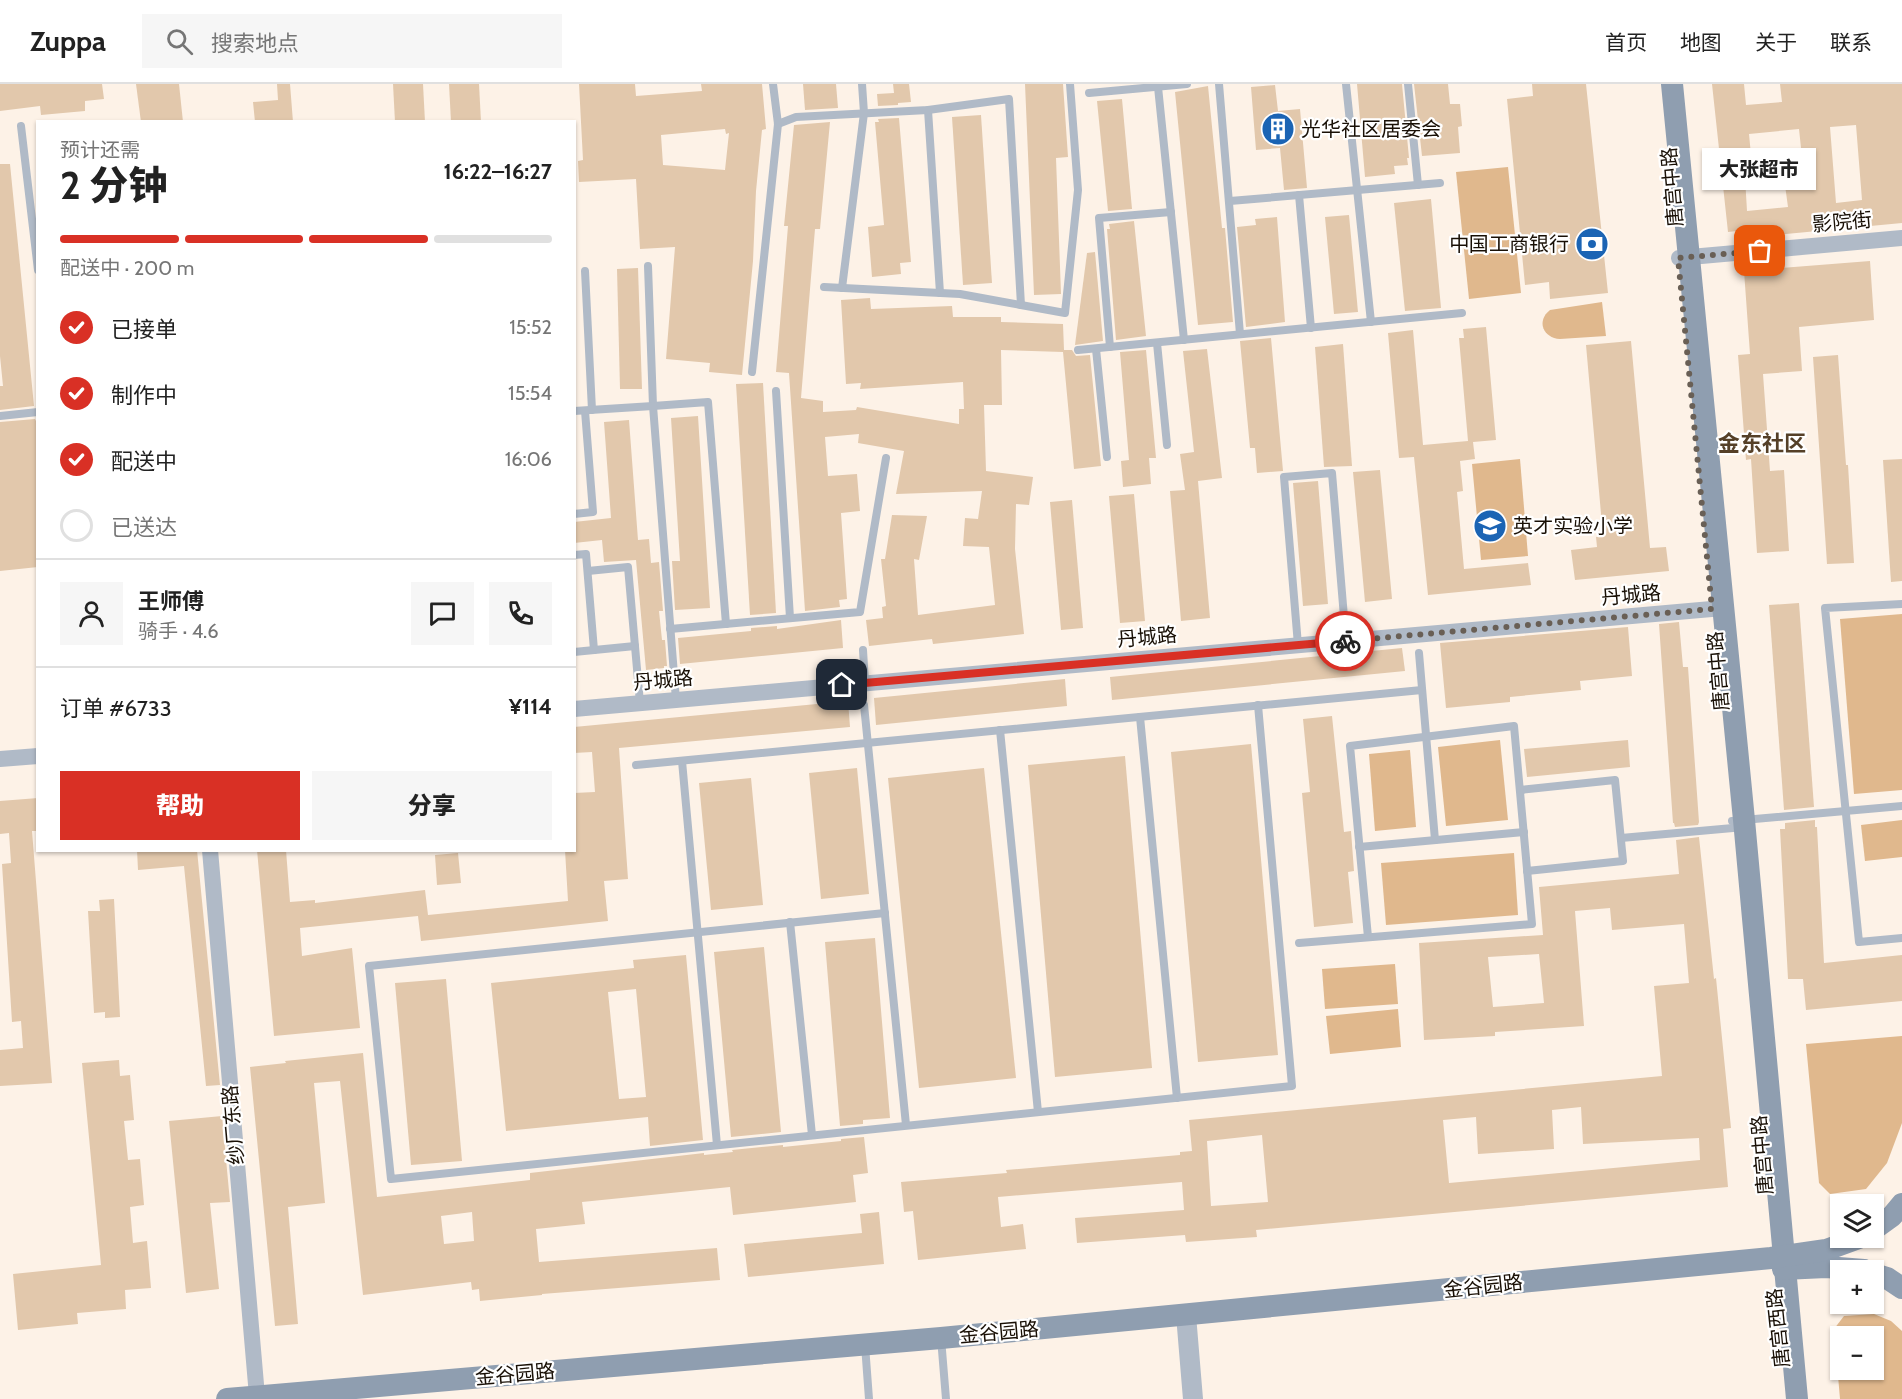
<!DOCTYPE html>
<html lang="zh">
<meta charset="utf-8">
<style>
body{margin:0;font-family:Cabin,"Noto Sans SC",sans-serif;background:#f6f6f6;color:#222;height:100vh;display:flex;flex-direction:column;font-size:22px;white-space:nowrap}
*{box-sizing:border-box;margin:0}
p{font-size:20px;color:#767676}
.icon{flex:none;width:33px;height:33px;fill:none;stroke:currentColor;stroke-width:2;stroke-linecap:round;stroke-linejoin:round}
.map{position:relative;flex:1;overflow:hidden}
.panel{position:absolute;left:36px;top:36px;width:540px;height:732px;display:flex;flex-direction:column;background:#fff;border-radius:0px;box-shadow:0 2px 4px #0004}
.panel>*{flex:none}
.tools{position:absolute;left:1830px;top:1110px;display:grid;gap:12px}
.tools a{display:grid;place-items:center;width:54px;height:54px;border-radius:0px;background:#fff;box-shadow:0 2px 4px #0004;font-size:30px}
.pin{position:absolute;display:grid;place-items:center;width:51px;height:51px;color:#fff;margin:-26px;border-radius:12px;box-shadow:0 3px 9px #0006}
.courier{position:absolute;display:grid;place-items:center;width:60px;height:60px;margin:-30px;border:4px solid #d93025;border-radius:50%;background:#fff;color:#222;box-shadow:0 2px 8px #0007}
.bubble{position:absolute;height:42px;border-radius:0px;background:#fff;box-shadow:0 2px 4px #0004;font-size:20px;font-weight:800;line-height:42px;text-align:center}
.overview em{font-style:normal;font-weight:800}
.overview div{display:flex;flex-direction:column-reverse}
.overview{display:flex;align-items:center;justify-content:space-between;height:102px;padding:0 24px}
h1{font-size:39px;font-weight:800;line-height:45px}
.bar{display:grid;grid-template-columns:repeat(4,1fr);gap:9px 6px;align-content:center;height:72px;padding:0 24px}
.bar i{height:8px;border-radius:4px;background:#e0e0e0}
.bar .on{background:#d93025}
.bar p{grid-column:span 4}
.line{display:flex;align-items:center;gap:15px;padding:0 24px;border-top:2px solid #e0e0e0}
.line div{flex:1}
.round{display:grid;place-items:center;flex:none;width:63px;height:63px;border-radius:0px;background:#f6f6f6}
ol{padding:0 24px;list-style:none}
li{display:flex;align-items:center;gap:18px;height:66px}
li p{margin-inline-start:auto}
li .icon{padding:6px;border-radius:50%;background:#d93025;color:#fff;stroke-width:4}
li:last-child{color:#767676}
li i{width:33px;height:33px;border:3px solid #e0e0e0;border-radius:50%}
.action{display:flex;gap:12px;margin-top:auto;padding:12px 24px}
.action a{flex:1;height:69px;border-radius:0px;background:#d93025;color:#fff;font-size:24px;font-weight:800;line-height:69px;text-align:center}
.action a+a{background:#f6f6f6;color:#222}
header{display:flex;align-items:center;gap:36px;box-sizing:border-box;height:84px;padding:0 30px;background:#fff;border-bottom:2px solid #e0e0e0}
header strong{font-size:28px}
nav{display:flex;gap:33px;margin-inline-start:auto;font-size:21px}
.search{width:420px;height:54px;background:#f6f6f6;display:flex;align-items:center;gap:15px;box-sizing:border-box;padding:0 21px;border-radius:0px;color:#767676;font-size:22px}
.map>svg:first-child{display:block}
.green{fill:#e0b88d;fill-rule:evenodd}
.building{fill:#e2c8ac;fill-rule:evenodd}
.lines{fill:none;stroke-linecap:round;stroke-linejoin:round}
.service{stroke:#b0bac7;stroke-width:8}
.minor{stroke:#b0bac7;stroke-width:16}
.tertiary{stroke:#b0bac7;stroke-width:20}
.secondary{stroke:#8f9eb0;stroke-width:22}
.done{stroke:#695f55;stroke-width:6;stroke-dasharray:0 10.8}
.route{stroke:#d93025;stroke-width:8}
.labels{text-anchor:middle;stroke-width:4.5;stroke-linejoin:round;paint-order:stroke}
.poi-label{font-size:20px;fill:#191006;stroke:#fff;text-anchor:start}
.street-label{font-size:20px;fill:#191006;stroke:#fff}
.quarter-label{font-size:22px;font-weight:bold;fill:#554028;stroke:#fff}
</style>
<header>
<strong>Zuppa</strong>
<div class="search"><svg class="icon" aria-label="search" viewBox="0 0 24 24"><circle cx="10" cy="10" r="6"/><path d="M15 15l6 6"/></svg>搜索地点</div>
<nav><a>首页</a><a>地图</a><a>关于</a><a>联系</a></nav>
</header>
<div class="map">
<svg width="1902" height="1315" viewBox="0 0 1902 1315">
<rect width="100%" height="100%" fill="#fdf2e7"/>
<!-- green -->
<g class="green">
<polygon points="1508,83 1521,209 1469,215 1456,88"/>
<path d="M1602,218l4,34 -46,3c-17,-1 -24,-18 -10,-29z"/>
<polygon points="1520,375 1528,472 1481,476 1472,380"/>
<polygon points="1902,530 1902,706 1854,710 1840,535"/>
<polygon points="1500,656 1508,736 1446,742 1438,663"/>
<polygon points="1410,666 1416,743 1375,747 1369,670"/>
<polygon points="1902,736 1902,773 1865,777 1861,741"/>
<polygon points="1514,769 1518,831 1386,841 1381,779"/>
<polygon points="1395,880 1398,920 1325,925 1322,885"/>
<polygon points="1398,925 1401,963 1330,970 1326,932"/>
<polygon points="1902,952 1902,1039 1887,1079 1866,1105 1830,1110 1819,1099 1806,960"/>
<path d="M1874,1230l17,7 11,10v68h-62l-6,-70 10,-13zM1840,1252h34v34h-34z"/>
</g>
<!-- building -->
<g class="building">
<polygon points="0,0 102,0 104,15 85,17 85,27 41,31 40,22 0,27"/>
<polygon points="136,0 179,0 183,38 141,38"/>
<polygon points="277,0 290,0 293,38 255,38 253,18 278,16"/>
<polygon points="393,0 423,0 425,38 395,38"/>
<polygon points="449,0 479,0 481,38 451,38"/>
<path d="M579,0h56l1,12 66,-5 -1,-7h61l4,45 -4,1 -6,61 -3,70 -11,114 -33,-3 1,-9 -44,-4 9,-112 -35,2 -4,-70 -57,3 -1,-21 5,-1zM725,45l1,5 3,-1 -4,37 -62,-5 -2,-30z"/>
<polygon points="803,0 836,0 838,24 805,26"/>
<polygon points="893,0 909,0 911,18 898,19 898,21 878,22 877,10 894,9"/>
<polygon points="1025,0 1063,0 1068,73 1056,74 1061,210 1034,211"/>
<polygon points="1357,0 1402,0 1409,74 1407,74 1408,81 1394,82 1395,90 1365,93"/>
<polygon points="1414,0 1448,0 1450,20 1460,20 1462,42 1458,43 1460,69 1422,72"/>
<polygon points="1532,0 1586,0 1608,209 1550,215 1549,198 1525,201 1507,15 1533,12"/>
<path d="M1712,0h32l2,21 36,-3 -2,-18h122v139l-147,14v-8l-27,3zM1856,41l6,75 -26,3 -6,-76zM1799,45l4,38 -11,1 1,9 -9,1 4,29 -41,4 -2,-34 8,-1 -4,-42z"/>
<polygon points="1275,1 1278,27 1300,25 1307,104 1284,106 1280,64 1256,66 1251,3"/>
<polygon points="1208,2 1222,144 1225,144 1233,238 1198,241 1175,8"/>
<polygon points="1122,15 1132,125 1108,127 1097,17"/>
<polygon points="981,31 992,199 963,201 952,33"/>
<polygon points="899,34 911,178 900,179 901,190 872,193 868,143 884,141 875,38 879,38 878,35"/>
<polygon points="830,38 820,145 815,145 801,314 823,317 823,328 856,326 857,323 959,340 959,325 964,325 963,298 860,305 861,299 846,300 841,216 870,214 871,225 952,222 953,233 1001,233 1001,238 1063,240 1064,266 1072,266 1076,272 1090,271 1101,382 1074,385 1063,268 1001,266 1002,321 984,321 986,387 1033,393 1029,421 1016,420 1015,465 1024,550 933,560 932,555 869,562 866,536 883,534 882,523 886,522 881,475 885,475 892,431 927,432 919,476 914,475 918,531 995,521 989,463 963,462 965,434 978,435 982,407 896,410 904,367 858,359 859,350 825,353 828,392 857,390 860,427 841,429 847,515 839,516 840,523 805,527 789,289 776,288 788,142 784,142 794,41"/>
<polygon points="0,80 10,80 34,322 0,326 0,302 3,302 0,272"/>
<polygon points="1431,115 1441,224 1405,227 1394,119"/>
<polygon points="1349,131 1358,228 1334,230 1325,133"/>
<polygon points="1277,133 1285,238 1246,243 1237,143 1256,141 1255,135"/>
<polygon points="1134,137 1146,252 1116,256 1107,145 1110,145 1109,140"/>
<polygon points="1095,168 1103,257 1075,261 1087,169"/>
<polygon points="1870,177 1874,236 1799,243 1802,287 1763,290 1770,387 1784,386 1789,467 1757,469 1751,375 1746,376 1738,271 1750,270 1744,187"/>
<polygon points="638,184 642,305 620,305 617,185"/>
<polygon points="1486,243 1496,356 1473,358 1475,375 1460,377 1463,407 1457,408 1464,485 1528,479 1531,501 1428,511 1414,373 1399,374 1388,249 1413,246 1423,361 1468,357 1459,254 1464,254 1463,245"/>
<polygon points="1271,254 1283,387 1257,389 1255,364 1250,364 1240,257"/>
<polygon points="1631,257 1650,464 1666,463 1669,487 1575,496 1571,466 1597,463 1596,453 1603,452 1586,261"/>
<polygon points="1343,260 1352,382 1324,383 1315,263"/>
<polygon points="1207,265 1222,394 1198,397 1210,534 1181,537 1170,407 1185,406 1180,370 1194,368 1183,267"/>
<polygon points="1146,266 1156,374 1149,374 1151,400 1123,403 1121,377 1129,376 1120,268"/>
<polygon points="1838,271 1846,381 1848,381 1854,479 1827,480 1813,273"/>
<polygon points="763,299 776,529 750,531 736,300"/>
<polygon points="698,332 710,524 675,526 672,477 680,477 671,334"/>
<polygon points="35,335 38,341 38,483 0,487 0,338"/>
<polygon points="629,336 638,456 649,455 651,479 659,478 663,527 659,527 662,556 665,556 667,582 664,582 664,584 646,586 636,476 604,478 602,456 574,459 574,438 611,434 604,338"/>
<polygon points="1902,375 1902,497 1891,498 1883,376"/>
<polygon points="1380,386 1392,515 1365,518 1353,388"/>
<polygon points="1318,397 1328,520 1303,522 1293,399"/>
<polygon points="1134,410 1145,537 1120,539 1109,412"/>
<polygon points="1072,416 1083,544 1061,546 1050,418"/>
<polygon points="1799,519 1814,723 1784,726 1769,521"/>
<polygon points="841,536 843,564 680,580 678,554 751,547 751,544 777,542 777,545"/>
<polygon points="1679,538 1683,583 1688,583 1699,738 1698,741 1675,743 1674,739 1673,739 1659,540"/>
<polygon points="1628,543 1632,592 1580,597 1581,606 1510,613 1510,618 1446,624 1440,559"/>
<polygon points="1402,564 1405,587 1112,616 1110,593"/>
<polygon points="1065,595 1067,622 876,641 874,614"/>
<polygon points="848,617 850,643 619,664 628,795 604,797 608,837 421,857 418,832 300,844 302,872 352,864 360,944 274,952 257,766 286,766 290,818 315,816 315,819 425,806 428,831 568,817 565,766 574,766 574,709 595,708 592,668 574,669 574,643"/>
<polygon points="1332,632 1344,748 1351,747 1354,787 1348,788 1353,839 1314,843 1302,709 1310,708 1303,635"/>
<polygon points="1628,656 1630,683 1527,693 1524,665"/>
<polygon points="1251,660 1278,971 1198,978 1171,668"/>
<polygon points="1125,672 1152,984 1055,993 1028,681"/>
<polygon points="857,684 869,810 821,815 809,689"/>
<polygon points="984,684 1016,994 919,1004 888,694"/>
<polygon points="751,694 763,821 711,826 699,699"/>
<polygon points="38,714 38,747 32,747 52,999 0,1002 0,966 23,964 21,937 12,938 2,780 11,779 9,749 0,750 0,717"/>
<polygon points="1815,736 1815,743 1817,743 1824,879 1902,871 1902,917 1806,926 1803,895 1788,895 1780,745 1785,745 1785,739"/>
<path d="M1699,753l15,142 2,-1 15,150 -8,1 5,58 -472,43 1,7 -71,5 -1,-7 -108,8 -2,-25 109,-8 -2,-28 -184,15 3,30 22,-3 3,25 -108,11 -5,-49 -9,1 -3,-30 106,-9 -1,-3 174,-15v-3l12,-1 -3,-31 473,-44 -8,-90 35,-3 -5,-59 -72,6 -2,-22 -35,3 9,115 -89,6v4l-71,4 -5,-97 124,-8 -4,-48 140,-13 -3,-34zM1539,870l5,49 -51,4 -5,-50zM1581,1023l2,37 116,-6 1,22 -251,23 -6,-63 33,-3 2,37 76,-5 -2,-39zM1262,1051l6,67 -57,4 -4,-65z"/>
<polygon points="137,766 197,766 220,1001 206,1002 184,782 138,786"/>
<polygon points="458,769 461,799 437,801 435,771"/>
<polygon points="114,815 120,933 105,934 105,928 94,929 88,827 100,827 99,816"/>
<polygon points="875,854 890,1034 863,1036 863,1040 840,1042 825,858"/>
<polygon points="764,863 781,1048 731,1053 714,868"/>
<path d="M686,871l17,185 -53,6 -2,-29 -142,14 -15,-148 143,-15 -1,-8zM636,905l10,108 -27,2 -11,-107z"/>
<polygon points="446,895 462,1077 411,1081 395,899"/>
<path d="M363,969l14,144 153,-17v-7l174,-20v2l29,-3 -1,-2 51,-5v2l58,-6v-2l23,-2 4,36 -15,2 3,27 -123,13 -3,-28 -148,15 3,22 -49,5 3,33 178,-14 3,32 -178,14v1l-62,6 -1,-12 -7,1 -1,-8 -108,13 -23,-214 -26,2 11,120 -37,4 10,117 -23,2 -25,-259 36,-4 -1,-2zM472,1128l2,29 -30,3 -3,-28z"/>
<polygon points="119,976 120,992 130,991 134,1036 124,1037 128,1076 140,1075 144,1121 130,1123 133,1159 147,1157 151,1204 125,1206 126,1225 77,1229 78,1240 18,1246 13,1190 101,1181 82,979"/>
<polygon points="222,1032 230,1118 210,1119 219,1205 186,1209 169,1037"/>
<polygon points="879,1128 884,1180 748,1193 744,1160 862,1149 860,1130"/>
</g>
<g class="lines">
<!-- service -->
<g class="service">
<polyline points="1219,0 1240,250"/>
<polyline points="1346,0 1371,238"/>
<polyline points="1408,0 1418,101"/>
<polyline points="1158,3 1184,256"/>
<polyline points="1089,9 1187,0"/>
<polyline points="928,26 940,209"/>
<polyline points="778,40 796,33 928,26 1009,15 1021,221"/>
<polyline points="21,42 38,186"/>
<polyline points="1299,111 1311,244"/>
<polyline points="1230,117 1440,99"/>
<polyline points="648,182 653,322 708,318 726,540"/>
<polyline points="585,187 592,326"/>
<polyline points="824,203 960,210 1065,229 1078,106 1070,0"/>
<polyline points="842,204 864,29 862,0"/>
<polyline points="1157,259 1167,361"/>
<polyline points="1110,263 1099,134 1171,128"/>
<polyline points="1096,265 1107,373"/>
<polyline points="1078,266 1462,229"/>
<polyline points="752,288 778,40 773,0"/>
<polyline points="776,307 790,534"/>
<polyline points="574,327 653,322 676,616"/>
<polyline points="0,332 38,328"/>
<polyline points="574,430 593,428 585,327"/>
<polyline points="574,471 586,470 594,566"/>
<polyline points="588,487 628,483 640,619"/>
<polyline points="1902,520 1825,524 1859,858 1902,854"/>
<polyline points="670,545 860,528 886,374"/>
<polyline points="1298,561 1284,393 1332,389 1346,557"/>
<polyline points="863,566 865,599"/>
<polyline points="574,568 635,562"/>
<polyline points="1419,569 1435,756"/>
<polyline points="864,621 906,1041"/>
<polyline points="1140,633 1177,1014"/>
<polyline points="1000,646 1038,1028"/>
<polyline points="682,677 717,1061"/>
<polyline points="636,681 1422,606"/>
<polyline points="1520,706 1615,696 1623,777 1527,787"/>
<polyline points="1732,737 1902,722"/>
<polyline points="1621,754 1733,744"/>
<polyline points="1359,763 1524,748"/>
<polyline points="885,829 369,882 391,1095 1292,1002 1258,621"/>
<polyline points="790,838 812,1051"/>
<polyline points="1299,859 1532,840 1514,642 1350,662 1368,853"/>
<polyline points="941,1254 946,1315"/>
<polyline points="865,1261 869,1315"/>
</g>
<!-- minor -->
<g class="minor">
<polyline points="1679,174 1902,154"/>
<polyline points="574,625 1723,524"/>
<polyline points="0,675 38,672"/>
<polyline points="210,766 257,1312"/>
</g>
<!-- tertiary -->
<polyline class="tertiary" points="1186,1231 1193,1315"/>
<!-- secondary -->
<g class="secondary">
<polyline points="1672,0 1744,736 1797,1315"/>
<polyline points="1874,1145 1892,1132 1902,1120"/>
<polyline points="1783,1185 1826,1183 1864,1186"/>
<polyline points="1874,1190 1887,1194 1902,1204"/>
<polyline points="227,1315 941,1254 1771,1174 1826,1166 1859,1154"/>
</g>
</g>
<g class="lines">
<!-- done -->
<polyline class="done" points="1345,557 1712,525 1678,174 1760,167"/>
<!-- route -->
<polyline class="route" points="842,601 1345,557"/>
</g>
<!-- icons -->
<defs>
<symbol id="building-disc" viewBox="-11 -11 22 22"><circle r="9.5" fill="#1b64b4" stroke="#fff"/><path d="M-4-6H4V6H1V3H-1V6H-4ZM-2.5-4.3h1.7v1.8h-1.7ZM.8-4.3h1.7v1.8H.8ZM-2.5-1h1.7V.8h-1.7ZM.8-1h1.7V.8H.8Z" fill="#fff"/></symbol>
<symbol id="bank-disc" viewBox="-11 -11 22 22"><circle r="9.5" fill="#1b64b4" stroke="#fff"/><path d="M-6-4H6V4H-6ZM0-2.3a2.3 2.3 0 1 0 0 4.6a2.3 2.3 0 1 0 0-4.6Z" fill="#fff"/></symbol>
<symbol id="school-disc" viewBox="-11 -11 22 22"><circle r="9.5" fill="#1b64b4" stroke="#fff"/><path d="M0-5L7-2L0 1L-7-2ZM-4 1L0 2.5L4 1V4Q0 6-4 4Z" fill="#fff"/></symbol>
</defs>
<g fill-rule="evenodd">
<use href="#building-disc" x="1259" y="26" width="38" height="38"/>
<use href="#bank-disc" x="1573" y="141" width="38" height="38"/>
<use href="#school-disc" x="1471" y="423" width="38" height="38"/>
</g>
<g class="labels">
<!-- poi labels -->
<g class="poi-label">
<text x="1301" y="52">光华社区居委会</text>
<text x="1569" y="167" text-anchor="end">中国工商银行</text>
<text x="1513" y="449">英才实验小学</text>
</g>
<!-- street labels -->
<g class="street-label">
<text transform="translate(1672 103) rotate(-95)" y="7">唐宫中路</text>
<text transform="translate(1842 138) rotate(-5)" y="7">影院街</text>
<text transform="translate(1631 511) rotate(-5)" y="7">丹城路</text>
<text transform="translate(1147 553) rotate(-5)" y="7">丹城路</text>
<text transform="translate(1718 587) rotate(-95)" y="7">唐宫中路</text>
<text transform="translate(663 596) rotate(-5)" y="7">丹城路</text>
<text transform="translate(233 1041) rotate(-95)" y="7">纱厂东路</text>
<text transform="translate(1762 1071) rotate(-95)" y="7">唐宫中路</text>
<text transform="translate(1483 1202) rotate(-6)" y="7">金谷园路</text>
<text transform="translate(1778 1244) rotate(-96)" y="7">唐宫西路</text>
<text transform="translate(999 1248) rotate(-5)" y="7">金谷园路</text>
<text transform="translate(515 1290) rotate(-5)" y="7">金谷园路</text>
</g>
<!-- quarter labels -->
<g class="quarter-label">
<text x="1762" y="367">金东社区</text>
</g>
</g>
</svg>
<div class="tools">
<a><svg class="icon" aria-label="layers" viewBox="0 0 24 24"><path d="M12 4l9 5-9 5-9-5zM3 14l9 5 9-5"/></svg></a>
<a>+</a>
<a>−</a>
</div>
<div class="pin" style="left:1760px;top:167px;background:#ea580c"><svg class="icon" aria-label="bag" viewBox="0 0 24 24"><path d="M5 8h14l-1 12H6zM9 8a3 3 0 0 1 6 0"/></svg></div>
<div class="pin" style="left:842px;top:601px;background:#1f2937"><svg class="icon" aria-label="home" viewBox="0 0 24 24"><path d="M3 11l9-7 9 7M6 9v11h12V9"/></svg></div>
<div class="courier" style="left:1345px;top:557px"><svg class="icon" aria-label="bike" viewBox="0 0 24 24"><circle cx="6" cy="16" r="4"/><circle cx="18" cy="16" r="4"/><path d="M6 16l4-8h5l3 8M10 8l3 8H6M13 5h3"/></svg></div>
<div class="bubble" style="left:1702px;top:64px;width:114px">大张超市</div>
<section class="panel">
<div class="overview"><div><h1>2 分钟</h1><p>预计还需</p></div><em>16:22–16:27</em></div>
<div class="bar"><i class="on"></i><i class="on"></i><i class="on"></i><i></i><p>配送中 · 200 m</p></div>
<ol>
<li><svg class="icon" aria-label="check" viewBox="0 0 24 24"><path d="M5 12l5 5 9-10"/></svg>已接单<p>15:52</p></li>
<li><svg class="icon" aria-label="check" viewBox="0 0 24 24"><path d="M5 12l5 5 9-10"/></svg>制作中<p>15:54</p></li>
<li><svg class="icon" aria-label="check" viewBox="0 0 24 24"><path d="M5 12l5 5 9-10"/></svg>配送中<p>16:06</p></li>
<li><i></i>已送达</li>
</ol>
<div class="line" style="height:108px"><a class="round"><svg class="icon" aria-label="person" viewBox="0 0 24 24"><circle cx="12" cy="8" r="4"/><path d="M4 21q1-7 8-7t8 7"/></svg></a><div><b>王师傅</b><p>骑手 · 4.6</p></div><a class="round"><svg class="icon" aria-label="chat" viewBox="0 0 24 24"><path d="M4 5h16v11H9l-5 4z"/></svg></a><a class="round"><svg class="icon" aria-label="phone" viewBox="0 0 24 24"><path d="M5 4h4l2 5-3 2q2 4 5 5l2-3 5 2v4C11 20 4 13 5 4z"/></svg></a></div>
<div class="line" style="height:78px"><div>订单 #6733</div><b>¥114</b></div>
<div class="action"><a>帮助</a><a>分享</a></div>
</section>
</div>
